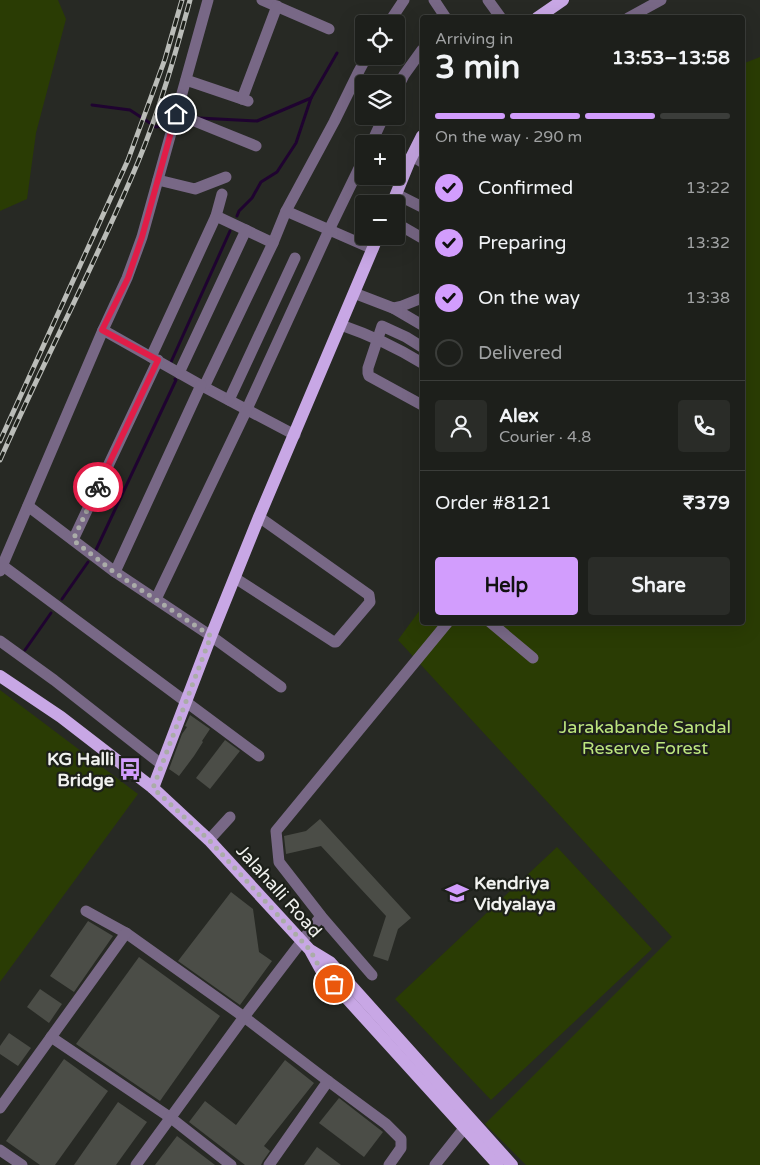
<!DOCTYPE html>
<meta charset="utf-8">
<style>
body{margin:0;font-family:"Varela Round",sans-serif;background:#2a2c28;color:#f1f3f6;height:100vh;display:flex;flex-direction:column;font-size:19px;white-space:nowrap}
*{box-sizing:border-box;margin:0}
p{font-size:16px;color:#a0a2a3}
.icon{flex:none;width:28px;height:28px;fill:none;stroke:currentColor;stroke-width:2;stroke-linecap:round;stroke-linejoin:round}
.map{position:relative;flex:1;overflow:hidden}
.panel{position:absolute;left:420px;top:15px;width:325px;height:610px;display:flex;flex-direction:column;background:#1d1f1b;border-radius:5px;box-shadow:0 5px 20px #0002,0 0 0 1px #3b3d3a}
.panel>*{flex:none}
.buttons{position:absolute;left:355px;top:15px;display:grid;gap:10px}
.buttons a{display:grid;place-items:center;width:50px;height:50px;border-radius:5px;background:#1d1f1b;box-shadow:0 5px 20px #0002,0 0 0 1px #3b3d3a;font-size:25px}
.pin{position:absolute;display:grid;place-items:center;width:42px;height:42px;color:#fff;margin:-21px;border:2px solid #fff;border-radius:50%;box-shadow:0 1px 5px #0007}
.courier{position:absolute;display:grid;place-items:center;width:50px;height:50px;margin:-25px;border:4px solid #e11d48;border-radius:50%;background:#fff;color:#222;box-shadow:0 1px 6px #0007}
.headline em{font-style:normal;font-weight:700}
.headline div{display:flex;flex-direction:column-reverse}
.headline{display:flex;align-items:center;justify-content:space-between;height:85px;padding:0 15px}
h1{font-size:32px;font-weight:700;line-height:38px}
.bar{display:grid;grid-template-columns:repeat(4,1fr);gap:8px 5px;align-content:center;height:60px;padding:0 15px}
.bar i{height:6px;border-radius:4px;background:#3b3d3a}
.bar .current{background:#d29dfd}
.bar p{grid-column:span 4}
.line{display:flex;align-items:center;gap:12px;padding:0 15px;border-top:1px solid #3b3d3a}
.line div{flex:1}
.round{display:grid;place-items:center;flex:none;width:52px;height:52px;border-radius:5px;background:#2a2c28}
ol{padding:0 15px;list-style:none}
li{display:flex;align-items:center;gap:15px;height:55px}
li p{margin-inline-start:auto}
li .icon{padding:5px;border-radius:50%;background:#d29dfd;color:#111;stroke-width:4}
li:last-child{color:#a0a2a3}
li i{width:28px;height:28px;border:2px solid #3b3d3a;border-radius:50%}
.button{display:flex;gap:10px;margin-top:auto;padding:10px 15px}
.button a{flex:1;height:58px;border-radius:5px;background:#d29dfd;color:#111;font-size:20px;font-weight:700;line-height:58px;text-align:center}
.button a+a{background:#2a2c28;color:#f1f3f6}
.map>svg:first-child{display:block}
.green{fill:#2a3c04}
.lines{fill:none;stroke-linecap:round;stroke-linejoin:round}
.stream{stroke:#1f0330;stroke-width:3}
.building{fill:#4b4d47}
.minor{stroke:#786886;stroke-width:11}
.major{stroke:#c8a7e5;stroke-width:12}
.rail-casing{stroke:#babcb8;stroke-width:5}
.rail{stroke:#1d201a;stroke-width:3;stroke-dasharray:9;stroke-linecap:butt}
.done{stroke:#aaaca8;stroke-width:5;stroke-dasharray:0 9}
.route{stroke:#e11d48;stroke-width:6}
.labels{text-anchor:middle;stroke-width:4.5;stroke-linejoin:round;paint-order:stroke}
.park-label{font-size:18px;fill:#bde67f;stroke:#1d201a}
.poi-label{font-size:18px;font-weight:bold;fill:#f1f2ef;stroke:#1d201a;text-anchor:end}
.street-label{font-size:18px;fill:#f1f2ef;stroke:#1d201a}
</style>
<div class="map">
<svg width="760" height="1165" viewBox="0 0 760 1165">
<rect width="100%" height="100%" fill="#272924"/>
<!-- green -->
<g class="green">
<polygon points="0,0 58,0 66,19 36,133 27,199 0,211"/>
<polygon points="760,57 760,1165 526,1165 485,1124 672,937 398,640 422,607 422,622 742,622 742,64"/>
<polygon points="0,690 138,794 0,982"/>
<polygon points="557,847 652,949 491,1100 395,999"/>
</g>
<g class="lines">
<!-- stream -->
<g class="stream">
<polyline points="92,105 130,110 156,127 171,123"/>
<polyline points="199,118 257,121 311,98"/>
<polyline points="237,216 239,211 252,198 261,182 277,172 296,143 311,98 337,53"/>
<polyline points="171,362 230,231"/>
<polyline points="95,552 176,380 175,379"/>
<polyline points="62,599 88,562"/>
<polyline points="25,650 51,613"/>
</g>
</g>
<!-- building -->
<g class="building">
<polygon points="190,715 210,729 202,741 203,742 194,756 179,776 169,769 182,734 187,727 185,726"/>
<polygon points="225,740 240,751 210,789 196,778"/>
<polygon points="320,819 411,918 398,929 388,961 373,956 386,916 321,846 286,854 284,836 306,831"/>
<polygon points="231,892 253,909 259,952 272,961 240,1005 178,961"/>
<polygon points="88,921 113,936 74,992 50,976"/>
<polygon points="139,957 220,1016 160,1101 76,1044"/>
<polygon points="40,989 62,1004 49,1023 27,1007"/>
<polygon points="9,1033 31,1048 18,1066 0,1054 0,1046"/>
<polygon points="64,1059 108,1091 55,1165 40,1165 6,1141"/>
<polygon points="285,1060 314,1083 264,1146 270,1151 263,1161 261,1165 245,1165 189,1122 205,1101 236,1125"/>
<polygon points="339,1098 383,1132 364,1157 319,1123"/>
<polygon points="118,1102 147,1122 116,1165 74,1165"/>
<polygon points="177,1136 215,1165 155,1165"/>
<polygon points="317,1147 341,1165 304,1165"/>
</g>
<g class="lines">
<!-- minor -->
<g class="minor">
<polyline points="262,0 329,29"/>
<polyline points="434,0 446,18"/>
<polyline points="488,0 501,18"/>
<polyline points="628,18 661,0"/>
<polyline points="388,24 404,0"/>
<polyline points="186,80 248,101"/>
<polyline points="396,91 404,75 422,50"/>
<polyline points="242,99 277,6"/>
<polyline points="177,114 256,146"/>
<polyline points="371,144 384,116"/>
<polyline points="412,156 422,162"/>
<polyline points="158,180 195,189 226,177"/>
<polyline points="396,194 422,207"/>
<polyline points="286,211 373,249"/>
<polyline points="216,216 273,243 286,211 334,122 359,71 367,56"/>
<polyline points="396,223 422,238"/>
<polyline points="354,293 393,308 402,306 422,298"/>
<polyline points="393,308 422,325"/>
<path d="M341,325c29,10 55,22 81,38"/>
<polyline points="103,330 204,387 295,435"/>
<polyline points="422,347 406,337 382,326 368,368 368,373 369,376 422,405"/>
<polyline points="151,357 216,216 222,194"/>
<polyline points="179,373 246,230"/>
<polyline points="204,387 273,243"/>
<polyline points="229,400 295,258"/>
<polyline points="28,506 115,572 211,636 281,687"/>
<polyline points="73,540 158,360"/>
<polyline points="3,566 259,756"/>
<polyline points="0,571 103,330 127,278 142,237 208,0"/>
<polyline points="115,572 201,385"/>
<polyline points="235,578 334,642 336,642 370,602 369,595 259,517"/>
<polyline points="156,599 247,409 329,230 364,158"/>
<polyline points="490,622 533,658"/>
<polyline points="0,641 54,680 161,764"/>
<polyline points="209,840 230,817"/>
<polyline points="86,911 126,933 244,1017 328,1081 386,1124 401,1139 401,1148 389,1165"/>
<polyline points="372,975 321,916 279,862 276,831 448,622"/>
<polyline points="51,1037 171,1118 231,1165"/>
<polyline points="0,1108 126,933"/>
<polyline points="0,1150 22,1165"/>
<polyline points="136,1165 244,1017 321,916"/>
<polyline points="269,1165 328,1081"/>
<polyline points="435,1165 470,1121"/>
</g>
<!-- major -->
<g class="major">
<polyline points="537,18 563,0"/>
<polyline points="392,204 410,160 422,136"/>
<polyline points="0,676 61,717 153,788 209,840 310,950 321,970 498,1165"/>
<polyline points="153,788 211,636 259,517 378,236"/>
<polyline points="312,951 330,962 512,1165"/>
</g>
<defs>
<g id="rail">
<polyline points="0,441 128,160 165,59 182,0"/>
<path d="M0,460c44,-100 96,-197 138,-298 22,-53 37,-107 52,-162"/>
</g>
</defs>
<!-- rail casing -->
<use href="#rail" class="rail-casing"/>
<!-- rail -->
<use href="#rail" class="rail"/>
</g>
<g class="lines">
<!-- done -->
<polyline class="done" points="98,487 73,540 114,572 211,636 153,788 209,840 310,950 321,970 334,984"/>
<!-- route -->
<polyline class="route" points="98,487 158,360 102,330 128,278 142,237 176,114"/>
</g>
<!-- icons -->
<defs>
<symbol id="bus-bare" viewBox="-9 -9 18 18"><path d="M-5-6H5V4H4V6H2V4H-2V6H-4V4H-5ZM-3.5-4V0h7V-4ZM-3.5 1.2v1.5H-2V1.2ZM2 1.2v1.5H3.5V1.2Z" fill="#d29dfd" stroke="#1d201a" stroke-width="2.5" paint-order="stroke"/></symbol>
<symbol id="school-bare" viewBox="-9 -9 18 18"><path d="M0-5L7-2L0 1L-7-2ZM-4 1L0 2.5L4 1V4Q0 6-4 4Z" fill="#d29dfd" stroke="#1d201a" stroke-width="2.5" paint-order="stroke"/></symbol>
</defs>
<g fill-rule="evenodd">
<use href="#bus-bare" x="114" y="753" width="32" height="32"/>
<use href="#school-bare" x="441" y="877" width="32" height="32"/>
</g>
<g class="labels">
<!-- park labels -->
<g class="park-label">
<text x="645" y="733">Jarakabande Sandal<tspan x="645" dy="21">Reserve Forest</tspan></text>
</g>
<!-- poi labels -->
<g class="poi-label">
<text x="114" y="765">KG Halli<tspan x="114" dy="21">Bridge</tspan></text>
<text x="474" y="889" text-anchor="start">Kendriya<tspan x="474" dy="21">Vidyalaya</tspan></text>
</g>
<!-- street labels -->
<g class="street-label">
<text transform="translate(279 891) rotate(48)" y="6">Jalahalli Road</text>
</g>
</g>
</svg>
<div class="buttons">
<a><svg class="icon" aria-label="locate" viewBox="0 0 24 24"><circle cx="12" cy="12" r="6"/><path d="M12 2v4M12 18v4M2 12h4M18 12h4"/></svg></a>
<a><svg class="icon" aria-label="layers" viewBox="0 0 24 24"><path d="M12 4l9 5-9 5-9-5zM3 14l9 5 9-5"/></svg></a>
<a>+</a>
<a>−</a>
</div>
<div class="pin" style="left:334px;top:984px;background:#ea580c"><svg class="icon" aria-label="bag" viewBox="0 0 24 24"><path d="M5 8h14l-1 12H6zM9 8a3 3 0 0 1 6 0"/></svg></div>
<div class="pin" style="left:176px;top:114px;background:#1f2937"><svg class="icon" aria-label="home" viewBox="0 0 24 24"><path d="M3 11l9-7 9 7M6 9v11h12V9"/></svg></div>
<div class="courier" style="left:98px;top:487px"><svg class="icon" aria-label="bike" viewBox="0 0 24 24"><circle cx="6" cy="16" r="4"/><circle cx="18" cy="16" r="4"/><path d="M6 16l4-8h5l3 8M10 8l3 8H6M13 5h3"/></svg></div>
<section class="panel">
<div class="headline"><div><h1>3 min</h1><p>Arriving in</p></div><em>13:53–13:58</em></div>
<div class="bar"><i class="current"></i><i class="current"></i><i class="current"></i><i></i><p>On the way · 290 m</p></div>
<ol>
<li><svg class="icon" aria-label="check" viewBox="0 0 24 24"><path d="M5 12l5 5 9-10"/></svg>Confirmed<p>13:22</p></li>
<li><svg class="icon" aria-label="check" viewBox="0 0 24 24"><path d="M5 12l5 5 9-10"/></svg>Preparing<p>13:32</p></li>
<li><svg class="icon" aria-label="check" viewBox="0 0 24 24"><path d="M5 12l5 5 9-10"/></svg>On the way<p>13:38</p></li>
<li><i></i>Delivered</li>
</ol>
<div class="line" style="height:90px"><a class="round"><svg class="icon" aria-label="person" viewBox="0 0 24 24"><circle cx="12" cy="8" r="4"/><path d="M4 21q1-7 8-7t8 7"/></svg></a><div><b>Alex</b><p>Courier · 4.8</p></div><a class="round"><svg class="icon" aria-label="phone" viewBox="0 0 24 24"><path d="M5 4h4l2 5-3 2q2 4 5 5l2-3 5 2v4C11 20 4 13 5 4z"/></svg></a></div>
<div class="line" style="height:65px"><div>Order #8121</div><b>₹379</b></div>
<div class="button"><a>Help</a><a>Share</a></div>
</section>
</div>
